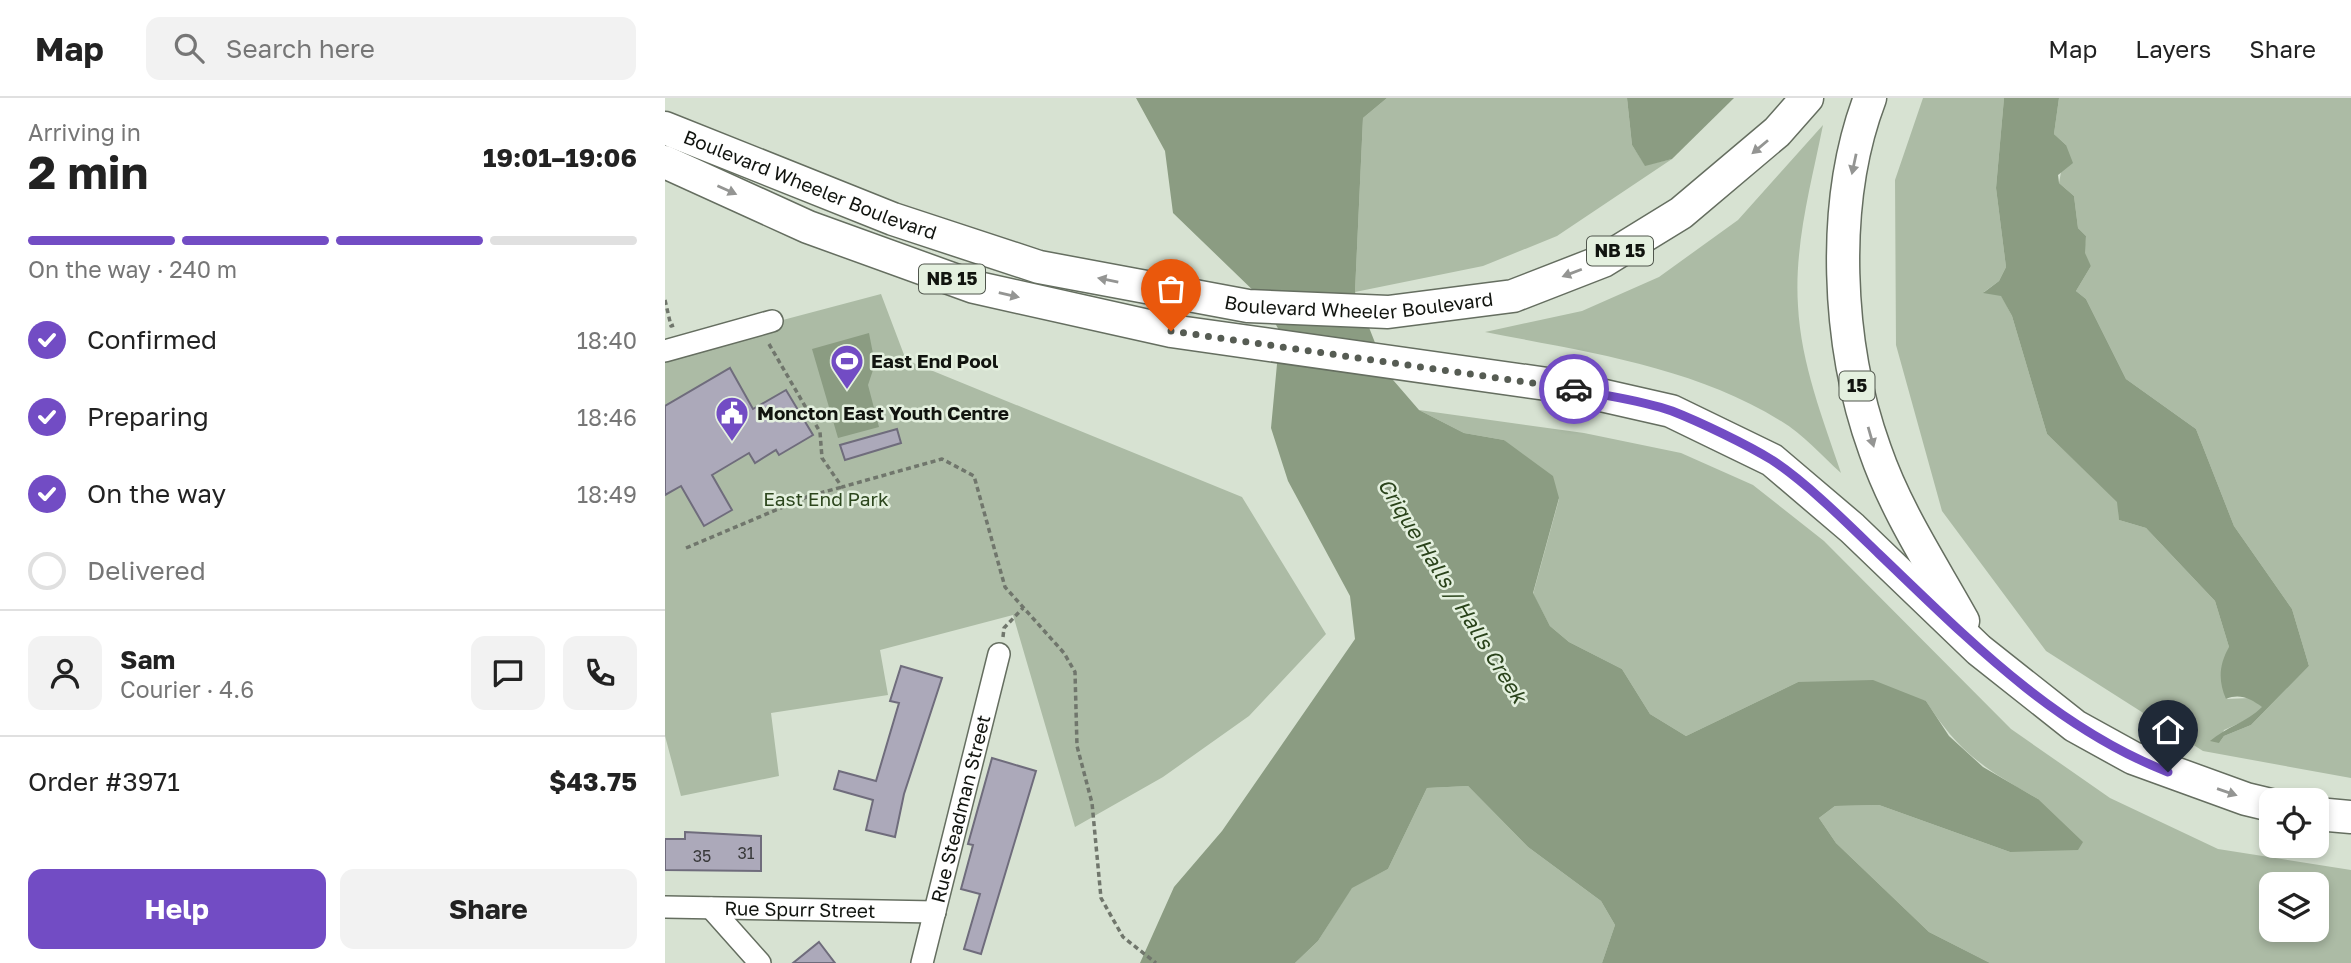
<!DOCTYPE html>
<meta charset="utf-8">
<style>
body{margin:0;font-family:"Golos Text",sans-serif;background:#f2f2f2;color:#222;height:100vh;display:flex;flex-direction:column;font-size:26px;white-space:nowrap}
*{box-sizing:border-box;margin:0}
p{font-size:23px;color:#767676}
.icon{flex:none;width:38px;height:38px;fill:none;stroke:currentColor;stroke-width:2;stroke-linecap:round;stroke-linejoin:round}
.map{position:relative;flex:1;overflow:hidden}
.drawer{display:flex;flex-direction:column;background:#fff;width:665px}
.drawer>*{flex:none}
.tools{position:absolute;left:1594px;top:690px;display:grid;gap:14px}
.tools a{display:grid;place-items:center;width:70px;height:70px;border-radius:14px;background:#fff;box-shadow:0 4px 10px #0003;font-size:35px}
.pin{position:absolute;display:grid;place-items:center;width:60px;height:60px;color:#fff;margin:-72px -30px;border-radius:50% 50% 50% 0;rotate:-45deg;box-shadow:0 0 7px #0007}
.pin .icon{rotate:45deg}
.courier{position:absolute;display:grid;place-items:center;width:70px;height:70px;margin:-35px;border:5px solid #724cc4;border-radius:50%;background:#fff;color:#222;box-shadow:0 2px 9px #0007}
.overview em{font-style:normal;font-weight:700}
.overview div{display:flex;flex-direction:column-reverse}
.overview{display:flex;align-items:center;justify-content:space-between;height:119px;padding:0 28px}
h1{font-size:46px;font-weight:700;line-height:52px}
.bar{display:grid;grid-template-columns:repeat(4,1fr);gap:10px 7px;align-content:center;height:84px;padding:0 28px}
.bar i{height:9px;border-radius:5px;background:#e0e0e0}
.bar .on{background:#724cc4}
.bar p{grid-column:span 4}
.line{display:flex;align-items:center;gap:18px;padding:0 28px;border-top:2px solid #e0e0e0}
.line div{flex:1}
.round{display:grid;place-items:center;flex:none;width:74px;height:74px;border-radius:14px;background:#f2f2f2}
ol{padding:0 28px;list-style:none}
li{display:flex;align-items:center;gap:21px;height:77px}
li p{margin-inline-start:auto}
li .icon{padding:7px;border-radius:50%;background:#724cc4;color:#fff;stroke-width:4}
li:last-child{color:#767676}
li i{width:38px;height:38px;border:4px solid #e0e0e0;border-radius:50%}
.action{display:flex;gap:14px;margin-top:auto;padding:14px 28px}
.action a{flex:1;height:80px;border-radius:14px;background:#724cc4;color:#fff;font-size:28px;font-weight:700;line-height:80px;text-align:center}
.action a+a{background:#f2f2f2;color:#222}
header{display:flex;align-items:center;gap:42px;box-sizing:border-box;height:98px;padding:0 35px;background:#fff;border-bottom:2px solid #e0e0e0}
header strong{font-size:33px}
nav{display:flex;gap:38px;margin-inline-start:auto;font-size:24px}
.search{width:490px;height:63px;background:#f2f2f2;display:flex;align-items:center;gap:18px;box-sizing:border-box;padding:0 24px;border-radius:14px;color:#767676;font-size:26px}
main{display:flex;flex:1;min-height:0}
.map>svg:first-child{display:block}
.green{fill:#acbba5;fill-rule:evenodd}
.water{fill:#8b9c82}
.building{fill:#aca9ba;stroke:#6f6c7c;stroke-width:2}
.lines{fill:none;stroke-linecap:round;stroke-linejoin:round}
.minor-casing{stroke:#656e60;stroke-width:24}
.highway-casing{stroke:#656e60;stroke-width:35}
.path{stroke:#70766c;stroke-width:3.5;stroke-dasharray:5 3.5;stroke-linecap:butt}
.minor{stroke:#fff;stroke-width:21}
.highway{stroke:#fff;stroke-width:32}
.oneway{fill:#949593}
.done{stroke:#565c53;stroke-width:7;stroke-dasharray:0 12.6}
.route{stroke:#724cc4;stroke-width:9}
.labels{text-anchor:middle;stroke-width:5;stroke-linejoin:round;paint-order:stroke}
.number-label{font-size:16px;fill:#38393a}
.shield{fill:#e4f0df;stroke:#50564d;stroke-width:2}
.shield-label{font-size:18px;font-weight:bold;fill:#11140f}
.street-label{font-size:19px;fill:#11140f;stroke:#e4f0df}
.poi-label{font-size:19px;font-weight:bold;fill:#11140f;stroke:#e4f0df;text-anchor:start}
.park-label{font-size:19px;fill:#2c461d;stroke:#e4f0df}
.water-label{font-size:21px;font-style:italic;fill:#2a431b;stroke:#e4f0df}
</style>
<header>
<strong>Map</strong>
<div class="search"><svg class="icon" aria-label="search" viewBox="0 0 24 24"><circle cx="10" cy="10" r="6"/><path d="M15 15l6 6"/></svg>Search here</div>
<nav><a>Map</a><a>Layers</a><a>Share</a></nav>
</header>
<main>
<section class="drawer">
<div class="overview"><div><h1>2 min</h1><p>Arriving in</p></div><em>19:01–19:06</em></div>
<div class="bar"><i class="on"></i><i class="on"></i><i class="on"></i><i></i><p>On the way · 240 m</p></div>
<ol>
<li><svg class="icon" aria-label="check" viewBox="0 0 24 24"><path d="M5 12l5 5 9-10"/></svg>Confirmed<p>18:40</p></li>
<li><svg class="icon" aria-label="check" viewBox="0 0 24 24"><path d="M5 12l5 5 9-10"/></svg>Preparing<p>18:46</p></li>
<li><svg class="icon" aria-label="check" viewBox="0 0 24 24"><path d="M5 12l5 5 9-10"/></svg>On the way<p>18:49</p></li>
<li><i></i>Delivered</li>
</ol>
<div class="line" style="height:126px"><a class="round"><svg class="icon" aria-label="person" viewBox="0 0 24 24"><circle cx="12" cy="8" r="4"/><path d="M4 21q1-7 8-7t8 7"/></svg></a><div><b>Sam</b><p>Courier · 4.6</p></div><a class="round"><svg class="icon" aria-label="chat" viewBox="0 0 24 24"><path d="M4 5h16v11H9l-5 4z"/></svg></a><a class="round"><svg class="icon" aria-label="phone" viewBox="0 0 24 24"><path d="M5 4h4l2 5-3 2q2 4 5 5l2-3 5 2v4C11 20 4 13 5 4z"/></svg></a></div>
<div class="line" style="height:91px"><div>Order #3971</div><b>$43.75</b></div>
<div class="action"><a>Help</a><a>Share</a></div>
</section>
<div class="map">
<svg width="1686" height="865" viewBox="0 0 1686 865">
<rect width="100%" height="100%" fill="#d7e2d2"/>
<!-- green -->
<g class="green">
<polygon points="722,0 962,0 967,47 980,67 1007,61 892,138 818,168 690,194 698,20"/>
<polygon points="1258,0 1339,0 1331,90 1341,169 1334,183 1319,194 1336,197 1347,218 1382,336 1453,404 1454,422 1481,430 1550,503 1564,549 1561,601 1585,600 1598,609 1586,620 1559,632 1554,645 1559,638 1586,627 1644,568 1627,511 1569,428 1531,331 1461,281 1421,201 1411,193 1426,168 1419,155 1421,138 1413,130 1409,98 1394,85 1401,47 1389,36 1394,0 1686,0 1686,680 1538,653 1381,553 1277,413 1231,247 1230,82"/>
<path d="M1158,27c-12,60 -29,120 -25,181 3,58 25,113 43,167 -19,-17 -38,-39 -60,-52 -89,-55 -195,-69 -296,-89l97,-21 77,-34 79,-57z"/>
<polygon points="216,196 241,262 577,399 661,536 584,618 498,679 410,729 348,517 215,552 223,597 106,615 114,678 16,698 0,638 0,253"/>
<path d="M754,312l165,23 97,20 72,32 71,56 187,188 99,69 108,51 133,21v93h-361l-61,-31 -93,-89 -17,-25 16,-12 44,-1 131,47 28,-53c-53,-30 -79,-46 -112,-98l-128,-19 -112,54 -36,-22 -28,-45 -53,-27 -19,-16 -17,-32 26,-95 -55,-59 -40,-7zM1606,786h46v45h-46z"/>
<polygon points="803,688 863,749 936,803 950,827 937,865 630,865 653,843 687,789 723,771 762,690"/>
</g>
<!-- water -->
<g class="water">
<polygon points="471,0 722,0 698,20 690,194 722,275 754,312 799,335 839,342 888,378 894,400 868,495 885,528 904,544 957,571 985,616 1021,638 1133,584 1208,582 1261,603 1284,638 1318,669 1373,701 1418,744 1413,752 1345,754 1214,707 1170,708 1154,720 1171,745 1264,834 1325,865 937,865 950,827 936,803 863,749 803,688 762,690 723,771 687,790 653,843 630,865 475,865 509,789 557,733 690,541 685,498 623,383 606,330 615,234 596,200 508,115 500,53"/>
<polygon points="962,0 1069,0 1007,61 980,68 967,47"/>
<path d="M1339,0h55l-5,36 12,11 7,18 -15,12 1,8 15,13 4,32 8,8 -1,17 6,13 -15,25 10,8 40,80 70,50 38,97 58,83 17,57 -58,59 -27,11 -5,7 -9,-2c16,-14 37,-19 52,-34 -11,-8 -22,-14 -36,-8 -8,-19 -7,-34 3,-52l-14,-46 -69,-73 -27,-8 -2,-18 -70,-68 -35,-118 -11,-20 -18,-3 16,-12 7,-14 -10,-79z"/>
<polygon points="204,235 210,266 203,287 214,329 173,340 147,251"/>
</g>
<!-- building -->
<g class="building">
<polygon points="65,270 88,311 121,292 148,337 114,357 111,352 90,365 84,355 47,377 67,412 39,428 16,388 0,397 0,308"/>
<polygon points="232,331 236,345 180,362 175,347"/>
<polygon points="236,568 277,580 239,696 230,739 201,732 208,702 169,691 174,673 211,683 234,605 225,603"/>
<polygon points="327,660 371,673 316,856 299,851 315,796 296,791 308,747 303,746"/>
<polygon points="20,734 96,738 96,773 0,772 0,741 20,741"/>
<polygon points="154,844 170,865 128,865"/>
</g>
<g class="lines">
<defs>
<g id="minor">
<polyline points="0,253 107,223"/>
<path id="s1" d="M0,809l270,5"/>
<polyline points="46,810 95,865"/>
<path id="s2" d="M257,865l77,-309"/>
</g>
<g id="highway">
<path d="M1205,0c-40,105 -33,247 5,352 21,61 57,115 88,171"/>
<path id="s3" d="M0,30l228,91 146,48 209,39 140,6 125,-16 90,-35 78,-48 96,-81 30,-34"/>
<polyline points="0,64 143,129 309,189 506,233 896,288 1006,313 1107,362 1187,430 1314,552 1410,628 1468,660 1581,701 1606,707"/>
<polyline points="1652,716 1686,719"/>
</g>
</defs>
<!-- minor casing -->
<use href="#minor" class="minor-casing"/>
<!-- highway casing -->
<use href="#highway" class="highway-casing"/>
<!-- path -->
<g class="path">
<polyline points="0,202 6,228 9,227"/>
<polyline points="104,246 155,334 157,360 177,389 277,361 309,378 340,489 399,555 410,574 412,648 427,705 436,800 458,839 491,865"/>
<polyline points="21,450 144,398 177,389"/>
<polyline points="338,539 339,530 358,510"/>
</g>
<!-- minor -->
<use href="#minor" class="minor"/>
<!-- highway -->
<use href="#highway" class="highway"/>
</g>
<!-- one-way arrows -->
<defs><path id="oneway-solid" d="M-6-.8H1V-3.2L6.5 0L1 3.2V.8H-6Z" transform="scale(1.75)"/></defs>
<g class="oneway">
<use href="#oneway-solid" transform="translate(1095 49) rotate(140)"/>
<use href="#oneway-solid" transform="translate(1189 66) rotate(102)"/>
<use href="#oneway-solid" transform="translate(62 92) rotate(24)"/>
<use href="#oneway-solid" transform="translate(907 175) rotate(159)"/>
<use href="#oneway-solid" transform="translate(443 182) rotate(-169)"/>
<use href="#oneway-solid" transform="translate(344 197) rotate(13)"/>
<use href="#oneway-solid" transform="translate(1206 339) rotate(74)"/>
<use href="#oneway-solid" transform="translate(1562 694) rotate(19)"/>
</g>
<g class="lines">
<!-- done -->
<polyline class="done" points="506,233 909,291"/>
<!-- route -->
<path class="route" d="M909,291c31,7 68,11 98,22 28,11 74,33 100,49 35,23 76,64 107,94 88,84 174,173 289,218"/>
</g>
<!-- icons -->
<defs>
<symbol id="stadium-pin" viewBox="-11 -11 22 30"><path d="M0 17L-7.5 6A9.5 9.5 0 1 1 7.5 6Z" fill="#724cc4" stroke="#e4f0df"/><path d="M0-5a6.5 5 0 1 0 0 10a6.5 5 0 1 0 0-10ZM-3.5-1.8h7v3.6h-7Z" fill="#fff"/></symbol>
<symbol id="civic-pin" viewBox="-11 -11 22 30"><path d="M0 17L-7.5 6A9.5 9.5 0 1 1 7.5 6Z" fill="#724cc4" stroke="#e4f0df"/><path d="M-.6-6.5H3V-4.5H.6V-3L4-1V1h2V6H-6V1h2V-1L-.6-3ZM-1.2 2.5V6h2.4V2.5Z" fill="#fff"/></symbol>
</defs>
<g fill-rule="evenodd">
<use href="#stadium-pin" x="163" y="244" width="38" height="52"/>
<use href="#civic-pin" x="48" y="296" width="38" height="52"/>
</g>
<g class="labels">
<!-- number labels -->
<g class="number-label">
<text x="81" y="761">31</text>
<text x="37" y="764">35</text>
</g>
<!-- shield labels -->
<g class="shield">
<rect x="922" y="138.5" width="66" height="29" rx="5"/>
<rect x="254" y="166.5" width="66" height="29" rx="5"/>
<rect x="1174.5" y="273.5" width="35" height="29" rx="5"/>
</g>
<g class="shield-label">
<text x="955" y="159">NB 15</text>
<text x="287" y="187">NB 15</text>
<text x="1192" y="294">15</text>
</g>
<!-- street labels -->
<g class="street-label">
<text dy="7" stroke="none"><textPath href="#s3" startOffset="156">Boulevard Wheeler Boulevard</textPath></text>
<text dy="7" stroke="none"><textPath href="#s3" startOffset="723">Boulevard Wheeler Boulevard</textPath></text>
<text dy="7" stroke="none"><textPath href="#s2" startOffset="159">Rue Steadman Street</textPath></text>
<text dy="7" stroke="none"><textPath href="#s1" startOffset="135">Rue Spurr Street</textPath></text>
</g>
<!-- poi labels -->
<g class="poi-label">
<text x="206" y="270">East End Pool</text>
<text x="92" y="322">Moncton East Youth Centre</text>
</g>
<!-- park labels -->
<g class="park-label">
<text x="161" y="408">East End Park</text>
</g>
<!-- water labels -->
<g class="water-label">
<text transform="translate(787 493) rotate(58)" y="7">Crique Halls / Halls Creek</text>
</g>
</g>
</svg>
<div class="tools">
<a><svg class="icon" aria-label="locate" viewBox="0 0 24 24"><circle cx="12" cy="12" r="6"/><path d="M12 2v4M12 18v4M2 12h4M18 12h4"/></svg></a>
<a><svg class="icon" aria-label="layers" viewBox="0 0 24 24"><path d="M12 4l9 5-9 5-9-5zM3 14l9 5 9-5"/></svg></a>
</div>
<div class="pin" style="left:506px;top:233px;background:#ea580c"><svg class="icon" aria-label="bag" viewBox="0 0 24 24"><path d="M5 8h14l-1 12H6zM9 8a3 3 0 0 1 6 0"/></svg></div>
<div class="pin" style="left:1503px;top:674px;background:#1f2937"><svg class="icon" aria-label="home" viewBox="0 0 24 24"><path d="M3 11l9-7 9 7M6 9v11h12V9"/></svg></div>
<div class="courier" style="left:909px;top:291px"><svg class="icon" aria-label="car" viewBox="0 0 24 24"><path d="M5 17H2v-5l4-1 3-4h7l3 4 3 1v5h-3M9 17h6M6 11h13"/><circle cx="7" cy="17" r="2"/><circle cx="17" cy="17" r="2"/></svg></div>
</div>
</main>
